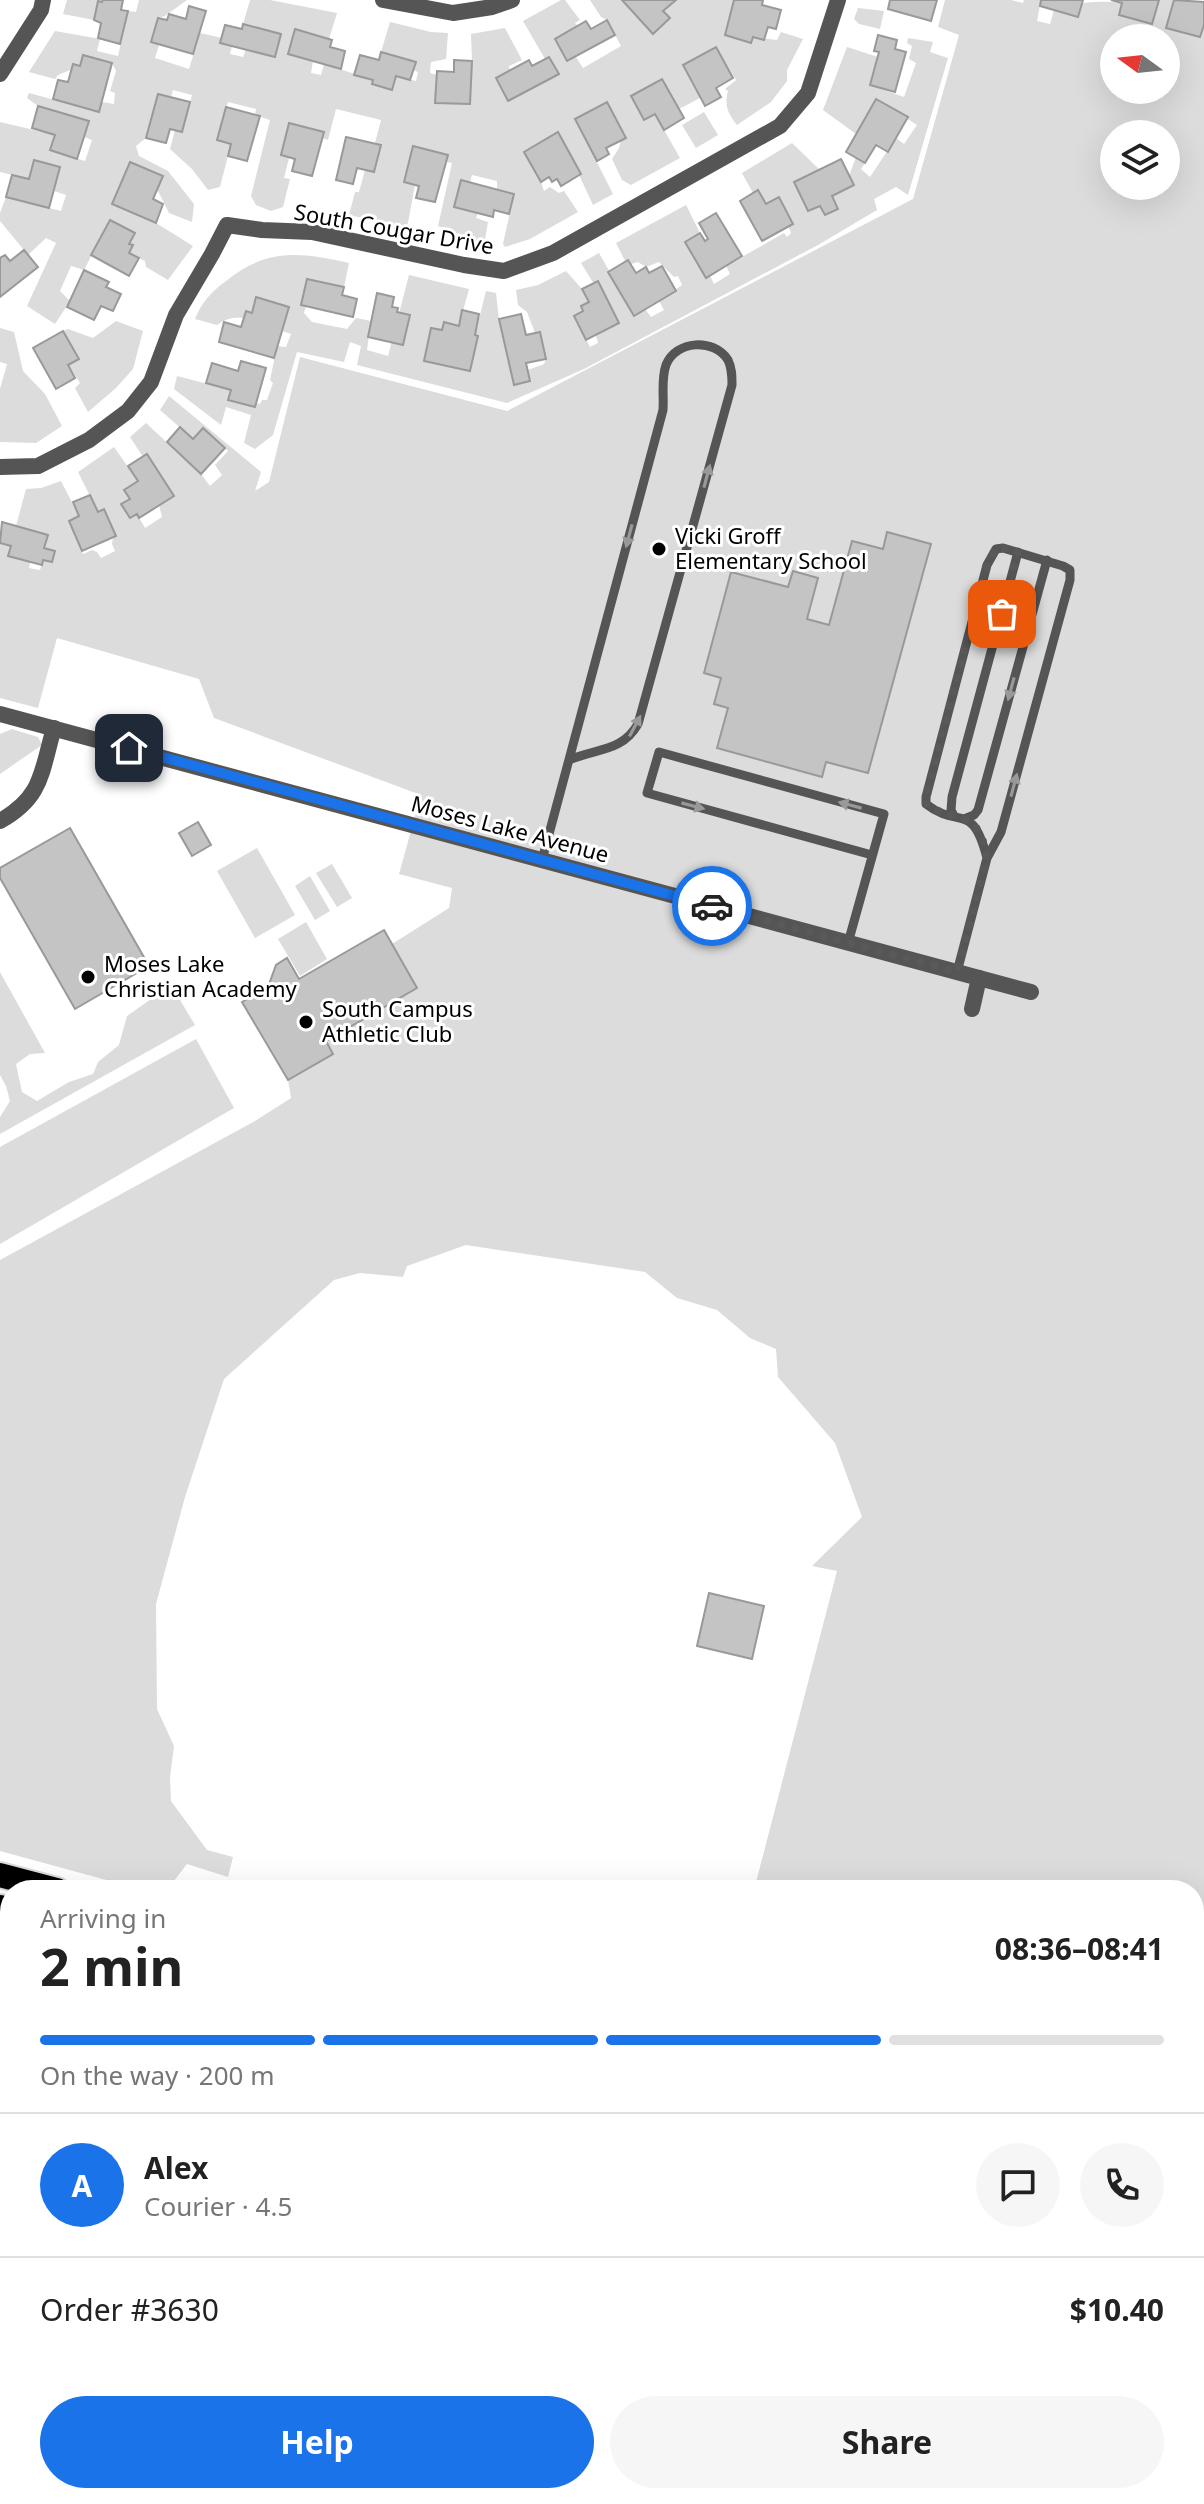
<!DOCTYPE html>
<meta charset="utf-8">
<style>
body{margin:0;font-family:"Noto Sans",sans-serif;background:#f6f6f6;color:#222;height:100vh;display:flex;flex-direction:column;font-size:30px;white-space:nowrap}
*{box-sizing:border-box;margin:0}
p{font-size:26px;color:#767676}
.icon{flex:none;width:44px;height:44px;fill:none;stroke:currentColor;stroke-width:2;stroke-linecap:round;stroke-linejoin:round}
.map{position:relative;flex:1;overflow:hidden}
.details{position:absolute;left:0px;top:1880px;width:1204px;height:624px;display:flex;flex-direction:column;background:#fff;border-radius:32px 32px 0 0;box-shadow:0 8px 32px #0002}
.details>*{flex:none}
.needle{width:52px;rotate:285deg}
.buttons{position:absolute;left:1100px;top:24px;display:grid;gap:16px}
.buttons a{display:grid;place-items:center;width:80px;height:80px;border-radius:50%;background:#fff;box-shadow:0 8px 32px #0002;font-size:40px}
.pin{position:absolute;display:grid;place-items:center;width:68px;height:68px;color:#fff;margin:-34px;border-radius:16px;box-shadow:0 4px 12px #0006}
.courier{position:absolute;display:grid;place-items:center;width:80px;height:80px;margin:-40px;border:6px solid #1a73e8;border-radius:50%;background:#fff;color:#222;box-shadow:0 2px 10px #0007}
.headline em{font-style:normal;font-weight:700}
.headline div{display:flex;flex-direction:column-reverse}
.headline{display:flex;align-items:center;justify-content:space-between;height:136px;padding:0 40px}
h1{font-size:52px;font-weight:700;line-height:60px}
.bar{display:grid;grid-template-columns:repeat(4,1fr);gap:12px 8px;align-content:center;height:96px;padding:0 40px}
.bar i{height:10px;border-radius:6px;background:#e0e0e0}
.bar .on{background:#1a73e8}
.bar p{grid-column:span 4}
.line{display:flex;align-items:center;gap:20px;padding:0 40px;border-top:2px solid #e0e0e0}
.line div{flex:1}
.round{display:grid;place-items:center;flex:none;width:84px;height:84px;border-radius:42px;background:#f6f6f6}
.primary-button{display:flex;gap:16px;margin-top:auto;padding:16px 40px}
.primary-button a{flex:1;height:92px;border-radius:48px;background:#1a73e8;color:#fff;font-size:32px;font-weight:700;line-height:92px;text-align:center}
.primary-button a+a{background:#f6f6f6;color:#222}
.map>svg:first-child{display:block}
.green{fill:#dcdcdc;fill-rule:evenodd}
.building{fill:#c4c4c4;stroke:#999;stroke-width:2}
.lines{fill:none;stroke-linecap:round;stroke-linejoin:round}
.primary-casing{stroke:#dbdbdb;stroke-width:24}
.highway-casing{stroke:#dbdbdb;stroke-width:28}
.lane{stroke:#555;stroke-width:9}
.street{stroke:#555;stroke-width:16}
.secondary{stroke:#222;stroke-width:16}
.primary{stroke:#000;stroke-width:20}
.highway{stroke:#000;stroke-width:24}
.oneway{fill:#999}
.done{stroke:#595959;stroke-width:8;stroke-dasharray:0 14.4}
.route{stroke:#1a73e8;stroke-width:10}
.poi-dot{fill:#000;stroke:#fff;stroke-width:3}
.labels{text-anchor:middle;stroke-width:6;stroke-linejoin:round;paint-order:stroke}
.street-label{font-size:22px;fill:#000;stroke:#fff}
.poi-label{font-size:22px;fill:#000;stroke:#fff;text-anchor:start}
</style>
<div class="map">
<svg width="1204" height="2504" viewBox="0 0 1204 2504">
<rect width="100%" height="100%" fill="#fff"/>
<!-- green -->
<g class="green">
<polygon points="67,0 103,0 98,2 94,20 63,14"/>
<path d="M139,0h48l-22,16 -7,2 -7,24 8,3 -4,13 34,11 11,-36 22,5 10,8 -2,8 13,3 3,-8 -3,-25 7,-24h20l67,13 -8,26 -34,-10 -7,25 25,7 -2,12 10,2 3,-11 49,16 -1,5 20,5 4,-14 20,5 2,-9 -5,-2 2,-8 -34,-10 9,-30 41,10 17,1 -2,26 -15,3 -1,11 7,2 -1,28 34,1 2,-43 -1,-27 34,-6 17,32 -13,6 1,4 48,3 -9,-16 -4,2 -22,-38 38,-21h4l15,20 -5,3 3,3 -23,13 12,22 9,-4 7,11 38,-22 -14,-26 -6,-3 -11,-17h32l31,34 17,-16 -7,-7 13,-11h58l-9,35 26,8 2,-6 24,3 4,-8 22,7 -16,31v11l-16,21 -34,23c-9,-12 -13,-19 -9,-34l-3,-2 11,-9 -20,-33 -33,19 17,32 -21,11 -18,-30 -30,17 13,24 11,-6 25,44 -49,27 -9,-5 -10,-21 7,-11 2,-8 -46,-21 38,75 -20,11 -14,-30 2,-1 -23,-41 -33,18 16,31 3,9 6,-4 9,6 5,-2 14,21 -48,27 -25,8 -2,-3 11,-50 -17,-5v-8l-25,-6 -2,7 -9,-2 -7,26 24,7 -2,5 12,4 -4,23 -34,-7 1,-7 -13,-5 14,-63 -6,-1 1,-7 -33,-9 -10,35 11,4 -8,43 -58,-13 6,-23h4l6,-22 9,2 6,-27 -5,-2 6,-23 -45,-11 -8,31 -6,-2 1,-6 -34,-9 -8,32 8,3 -5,20 6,1 -7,28 -12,4 -15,-6 -5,-9 19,-76 -15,-5 1,-6 -28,-7 -11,38 14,4 -11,43 -12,3 -16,-21 -22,-20 5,-19 7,1 10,-36 -19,-5 -2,7 -13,-3 -12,44 -10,8 3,10 29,15 26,33 -2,18 -23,-9 -12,-24 5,-13 -32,-13 26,60 37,23 -25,34 -22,-13 -1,-6 -16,-8 3,-7 -3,-2 5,-11 -24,-13 -26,50 -13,-4 -11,25 10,10 -15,23 -28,-18 29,-63 -10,-5 -18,17 -28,-34v-8l6,-16 55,14 5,-16 -12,-4 6,-23 -31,11 -29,-7v-50l55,13 -4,16 34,10 7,-21 -8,-3 5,-16 -51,-15 -11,-8 2,-5 70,19 3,-10 12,2 1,-11 -5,-2 6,-20 -4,-8 -29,-8 -3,11 -22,9 -3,4 -26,-7 26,-41 45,8 -3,12 21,5 10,-45 8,1z"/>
<path d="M945,0h66l12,3 1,-3h17l-4,21 13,3 4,-14c23,-8 44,-10 68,-7l-3,12 33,9 7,-24h15l-7,28 33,9 4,-12v1935l-10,5v-75h-440l83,-319 -25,-5 50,-49 -27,-74 -57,-66 -2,-28 -26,-11 -33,-28 -40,-12 -32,-26 -179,-27 -59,21 -4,11 -43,-4 -26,7 -110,99 -39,118 -29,107 1,105 17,37 -4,31 1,24 36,49 26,7 -5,20 -41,-13 -20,26h-24l-143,-39v-591l255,-139 36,-23 -3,-18 45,-26 -7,-13 91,-53 -25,-44 57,-36 3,-20 -53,-14 22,-79 -207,-77 -15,-39 -142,-41 -19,70 -38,-10v-155l11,3 -3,10 22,6 -1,6 11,2 3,-10 9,2 3,-11 -11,-3 3,-13 -31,-9 10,-37 15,-1 20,-7 18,35 -10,5 14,33 9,-4 5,2 4,6 14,-7 -3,-7 1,-7 3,-1 -11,-26 -7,2 -20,-40 36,-25 24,34 -14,9 6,9v19l7,-4 8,14 17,-11 -3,-12 14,-9 -25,-41 -5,2 -13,-20 16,-14 55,51 9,12 12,-11 -7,-10 13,-14 -24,-23 -11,11 -33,-29 9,-14 92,76 -6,19 14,-9 31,-125 207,54 406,-212 46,-164 -21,-8zM1114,38h52v52h-52zM1114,134h52v52h-52z"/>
<polygon points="858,8 884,11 880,29 859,24 854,19"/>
<path d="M908,38l25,4 -3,10 18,6 -40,137 -12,-8 -22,12 3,11 -59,35 -234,124 -77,34 -150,-38 4,-19 -11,-4 -6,20 -47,-10 -24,83 -18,14 -11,-6 7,-28 -25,-8 -5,18 -47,-36 3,-13 54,14 -2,10 26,7 1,-4 4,1 2,-4h5l6,-17 -3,-3 7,-34 9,1 5,-13 -9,-3 6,-24 -31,-10 -5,16 -6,-2 -2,7c-10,-2 -19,1 -27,7l-22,-6c6,-16 17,-28 31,-38 40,-33 74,-29 123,-18l-5,24 -37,-8 -6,26 5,1 -2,7 8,9 35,7 9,-11 15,3 -4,29 21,6 21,-81 60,14 -10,37 -15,-4 -2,8 -11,-2 -7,32 46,11 8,-35 -3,-1 11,-44 10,2 3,27 16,65 15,-4 -2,-11 16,-6 2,-5 -6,-27 -5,1 -8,-21 -9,-7 -2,-15 22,-5 28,-14 16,18 7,13 -6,9 -9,5 16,31 8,-4 -2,-7 22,-13 -37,-60 18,-10 35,62 11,-6 6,8 13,-7 -5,-9 23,-16 -4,-9 -4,1 -15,-15 -13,5 -8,-5 -7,2 -3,-4 -3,1 -9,-18 70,-38 14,28 -15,9 21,35 4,-1 4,8 16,-10 -4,-8 58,-33 3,4 4,-4 -3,-7 5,-3 -14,-26 -13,7 -7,-14 -6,3 -11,-20 50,-30 28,27v36l5,9 13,-7 -6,-12 17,-20 7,-19 9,6 -4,6 9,8 26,-39 8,6 13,-19 -41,-26 -20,35 -33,-24 24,-63 31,10 -8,28 34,12 12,-34 -7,-4 3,-13 -5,-3z"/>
<polygon points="704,112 718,135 696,148 682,125"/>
<polygon points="116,321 143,331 133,369 116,388 88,412 75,388 80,383 68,365 79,358 63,331 68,329 93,338"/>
<polygon points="0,328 14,332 23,371 45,394 62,426 36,443 0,442 0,389 7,364 0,362"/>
<polygon points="12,729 38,737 42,745 0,774 0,734"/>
<polygon points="257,848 295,915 255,938 217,871"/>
<polygon points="332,864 352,898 337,907 316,873"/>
<polygon points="310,876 330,911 315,920 295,886"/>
<polygon points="306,922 327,959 300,976 278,939"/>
<polygon points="0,972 45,1053 30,1054 16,1064 22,1092 37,1101 69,1082 93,1074 98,1062 119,1045 127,1016 171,985 195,1025 0,1134 0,1117 10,1101 6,1086 0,1075"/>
<polygon points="196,1039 234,1108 0,1244 0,1147"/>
<polygon points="0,1955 10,1957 10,2494 77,2494 55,2504 0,2504"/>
<polygon points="1204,2106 1204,2324 1194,2321 1194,2110"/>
<polygon points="1194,2343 1204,2346 1204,2504 907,2504 880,2494 1194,2494"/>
</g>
<!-- building -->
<g class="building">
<polygon points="103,0 123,0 121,10 128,11 120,44 98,38 101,23 94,20 98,1 102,2"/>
<polygon points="622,0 676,0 663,11 670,18 653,34"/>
<polygon points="734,0 763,0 762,5 781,10 776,29 768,27 764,40 753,37 751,43 725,35"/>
<polygon points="890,0 937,0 931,21 888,9"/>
<polygon points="1041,0 1083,0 1078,17 1040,6"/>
<polygon points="1111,0 1159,0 1152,24 1119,15 1122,3"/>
<polygon points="1174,0 1204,2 1204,25 1200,37 1166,28"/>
<polygon points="189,6 206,11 193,54 151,42 158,18 167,20 169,14 186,19"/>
<polygon points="607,20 615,35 567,61 555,39 586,21 591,29"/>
<polygon points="243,24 281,34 275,57 220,43 225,25 242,29"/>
<polygon points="295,29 332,40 330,47 345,51 341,69 288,54"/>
<polygon points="878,35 897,40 895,49 906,52 895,92 870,85 879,52 874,51"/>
<polygon points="716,47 733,78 716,88 721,97 705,106 683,65"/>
<polygon points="381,52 416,62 410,80 396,76 392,90 372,84 373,80 354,75 360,55 379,60"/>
<polygon points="83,55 112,63 99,112 53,99 58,80 68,82 73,64 80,66"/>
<polygon points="549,57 559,74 508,101 496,78 529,60 532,66"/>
<polygon points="454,60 472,61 470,104 435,103 437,71 454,72"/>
<polygon points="662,79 684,118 664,130 655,114 644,120 631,96"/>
<polygon points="158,94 190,102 182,132 170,129 166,143 146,138"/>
<polygon points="876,99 908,117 888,152 876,145 865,163 846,152"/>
<polygon points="607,102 626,138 606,148 609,154 597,161 575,119"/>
<polygon points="38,106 89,121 77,159 50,150 55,135 32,128"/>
<polygon points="226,107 260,116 247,161 228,156 231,144 217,140"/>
<polygon points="289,123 324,132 312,176 292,171 295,159 281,155"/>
<polygon points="558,132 581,174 561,186 557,179 552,182 549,177 541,182 524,152"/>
<polygon points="346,137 381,145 374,172 357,168 353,184 336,180"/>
<polygon points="413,146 448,155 435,202 416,198 419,186 404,182"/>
<polygon points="841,159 854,185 832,196 838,209 825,215 820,206 808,211 794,182"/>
<polygon points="34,160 60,167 49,208 6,197 12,175 29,179"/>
<polygon points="130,162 163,176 153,199 163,204 156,223 112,204"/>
<polygon points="461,180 514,194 509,214 494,210 493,217 454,207"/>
<polygon points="758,190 766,204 779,197 793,224 762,241 740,201"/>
<polygon points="716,213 742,256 706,278 685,242 700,233 705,241 708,239 699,223"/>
<polygon points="110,220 135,233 129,244 133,245 129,253 139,258 129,276 91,255"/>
<polygon points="24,250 38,267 0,297 0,258 5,255 10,261"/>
<polygon points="628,260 636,273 646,267 649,273 662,266 676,291 634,316 608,272"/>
<polygon points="84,270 109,282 106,287 121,294 113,311 101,306 94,320 67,307"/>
<polygon points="307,279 344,287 342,295 357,299 353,317 301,305"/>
<polygon points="598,281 619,323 586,340 574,316 583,311 581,306 589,302 582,289"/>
<polygon points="377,293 394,297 392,307 398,308 397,312 410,315 403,345 368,337"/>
<polygon points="256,297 289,307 274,358 219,342 224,322 241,327 246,311 252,313"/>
<polygon points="462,310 479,314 475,335 478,336 470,371 424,361 431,328 442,330 444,322 459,326"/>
<polygon points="521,314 526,335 540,332 546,359 526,363 530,381 514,385 499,319"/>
<polygon points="63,331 79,359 68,365 75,378 56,389 33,348"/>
<polygon points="241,361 266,368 255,407 228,400 231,390 206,383 212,363 238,371"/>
<polygon points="180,427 193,439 203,428 225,448 201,474 167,442"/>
<polygon points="147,454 174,496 139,518 137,514 130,518 121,504 130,499 124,490 138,481 128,466"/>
<polygon points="90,495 98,512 104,509 116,536 82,551 69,521 79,516 73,502"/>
<polygon points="2,522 48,535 44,548 55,551 52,562 43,560 42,565 8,556 11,546 0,543"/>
<polygon points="887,532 931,544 868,773 826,762 822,777 717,748 728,708 714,704 721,678 704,673 731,572 788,587 793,571 818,578 807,619 829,625 852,541 883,549"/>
<polygon points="198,822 211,845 192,856 179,833"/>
<polygon points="70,828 149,966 75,1009 0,878 0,868"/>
<polygon points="384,930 417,988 326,1041 333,1054 288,1080 242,1002 268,987 276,965 287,958 299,979"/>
<polygon points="709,1593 764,1606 752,1659 697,1646"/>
</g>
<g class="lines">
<defs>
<polyline id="primary" points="101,2504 123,2494"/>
<g id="highway">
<polyline points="0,1875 57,1890"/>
<polyline points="0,1907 10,1909"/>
<polyline points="1194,2006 1204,2001"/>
<polyline points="1194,2047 1204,2042"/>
</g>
</defs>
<!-- primary casing -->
<use href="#primary" class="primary-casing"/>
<!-- highway casing -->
<use href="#highway" class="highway-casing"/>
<!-- lane -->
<g class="lane">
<polyline points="954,816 951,810 952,797 1018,552"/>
<polyline points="964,819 974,815 978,810 1047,560"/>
<path d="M542,860l121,-450c1,-15 -2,-31 3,-45 10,-25 48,-27 62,-5 4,8 4,16 4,25l-94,339c-16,28 -41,24 -69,36"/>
<polyline points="848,943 884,814 659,752 647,793 872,855"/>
<path d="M957,972l30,-114 14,-26 69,-252v-10l-7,-4 -60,-18 -7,1 -9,16 -61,232v7c33,26 46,-4 61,54"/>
<polyline points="605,2504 608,2494"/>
</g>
<!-- street -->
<g class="street">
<polyline points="383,0 453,13 492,7 512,0"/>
<polyline points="0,74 41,10 43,0"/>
<polyline points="0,467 38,466 89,440 128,411 151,382 176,315 212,254 227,225 262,230 312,232 464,265 504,271 553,253 780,126 808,93 838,0"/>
<polyline points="0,714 979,978 972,1009"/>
<path d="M0,821c43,-24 41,-49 54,-93"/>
<polyline points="979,978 1031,992"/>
<polyline points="191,2494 195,2504"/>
</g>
<!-- secondary -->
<polyline class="secondary" points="825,2494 845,2504"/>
<!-- primary -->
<use href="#primary" class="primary"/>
<!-- highway -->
<use href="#highway" class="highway"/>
</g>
<!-- one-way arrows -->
<defs><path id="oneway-solid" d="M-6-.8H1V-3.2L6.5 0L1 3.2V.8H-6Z" transform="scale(2)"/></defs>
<g class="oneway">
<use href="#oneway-solid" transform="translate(707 476) rotate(-75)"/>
<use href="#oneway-solid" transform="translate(629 536) rotate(105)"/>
<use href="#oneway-solid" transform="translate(1011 689) rotate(105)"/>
<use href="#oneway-solid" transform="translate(635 726) rotate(-62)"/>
<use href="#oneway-solid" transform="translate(1014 785) rotate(-75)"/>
<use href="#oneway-solid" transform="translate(850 805) rotate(-165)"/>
<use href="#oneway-solid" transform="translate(693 806) rotate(15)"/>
</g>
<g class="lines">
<!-- done -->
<polyline class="done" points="712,906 957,972 987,858 982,838 975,826 964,819 932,809 926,804 926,797 987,565 996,549 1003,548 1018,552 1002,614"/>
<!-- route -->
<polyline class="route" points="129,748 712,906"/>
</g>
<!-- markers -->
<g class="poi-dot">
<circle cx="659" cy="549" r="8"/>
<circle cx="88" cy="977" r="8"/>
<circle cx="306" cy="1022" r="8"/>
</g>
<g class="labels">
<!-- street labels -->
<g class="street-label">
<text transform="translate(394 229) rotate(10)" y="8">South Cougar Drive</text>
<text transform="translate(510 829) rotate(15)" y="8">Moses Lake Avenue</text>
</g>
<!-- poi labels -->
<g class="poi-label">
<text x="675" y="544">Vicki Groff<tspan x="675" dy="25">Elementary School</tspan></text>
<text x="104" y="972">Moses Lake<tspan x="104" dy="25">Christian Academy</tspan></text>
<text x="322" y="1017">South Campus<tspan x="322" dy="25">Athletic Club</tspan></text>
</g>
</g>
</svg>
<div class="buttons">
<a><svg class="needle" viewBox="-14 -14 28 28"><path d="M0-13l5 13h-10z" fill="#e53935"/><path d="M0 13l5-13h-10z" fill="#767676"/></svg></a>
<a><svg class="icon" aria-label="layers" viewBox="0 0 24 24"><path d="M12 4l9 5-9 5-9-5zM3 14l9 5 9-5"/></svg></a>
</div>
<div class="pin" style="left:1002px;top:614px;background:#ea580c"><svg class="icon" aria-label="bag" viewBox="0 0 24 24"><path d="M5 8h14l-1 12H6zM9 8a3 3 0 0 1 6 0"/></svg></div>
<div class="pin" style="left:129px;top:748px;background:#1f2937"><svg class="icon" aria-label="home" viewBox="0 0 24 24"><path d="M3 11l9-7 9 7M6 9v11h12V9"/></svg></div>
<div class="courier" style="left:712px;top:906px"><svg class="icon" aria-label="car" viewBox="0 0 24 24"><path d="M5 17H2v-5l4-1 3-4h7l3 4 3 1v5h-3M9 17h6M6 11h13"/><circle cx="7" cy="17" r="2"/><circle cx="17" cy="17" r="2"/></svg></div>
<section class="details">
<div class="headline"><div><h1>2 min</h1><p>Arriving in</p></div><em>08:36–08:41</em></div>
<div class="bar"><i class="on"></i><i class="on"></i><i class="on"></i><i></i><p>On the way · 200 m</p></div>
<div class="line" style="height:144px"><b class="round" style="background:#1a73e8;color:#fff">A</b><div><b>Alex</b><p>Courier · 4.5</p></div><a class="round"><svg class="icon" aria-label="chat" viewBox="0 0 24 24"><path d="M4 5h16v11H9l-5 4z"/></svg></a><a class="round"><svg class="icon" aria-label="phone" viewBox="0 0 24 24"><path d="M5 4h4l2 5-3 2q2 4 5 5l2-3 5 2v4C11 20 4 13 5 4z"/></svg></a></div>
<div class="line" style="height:104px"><div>Order #3630</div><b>$10.40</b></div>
<div class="primary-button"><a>Help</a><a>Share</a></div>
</section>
</div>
